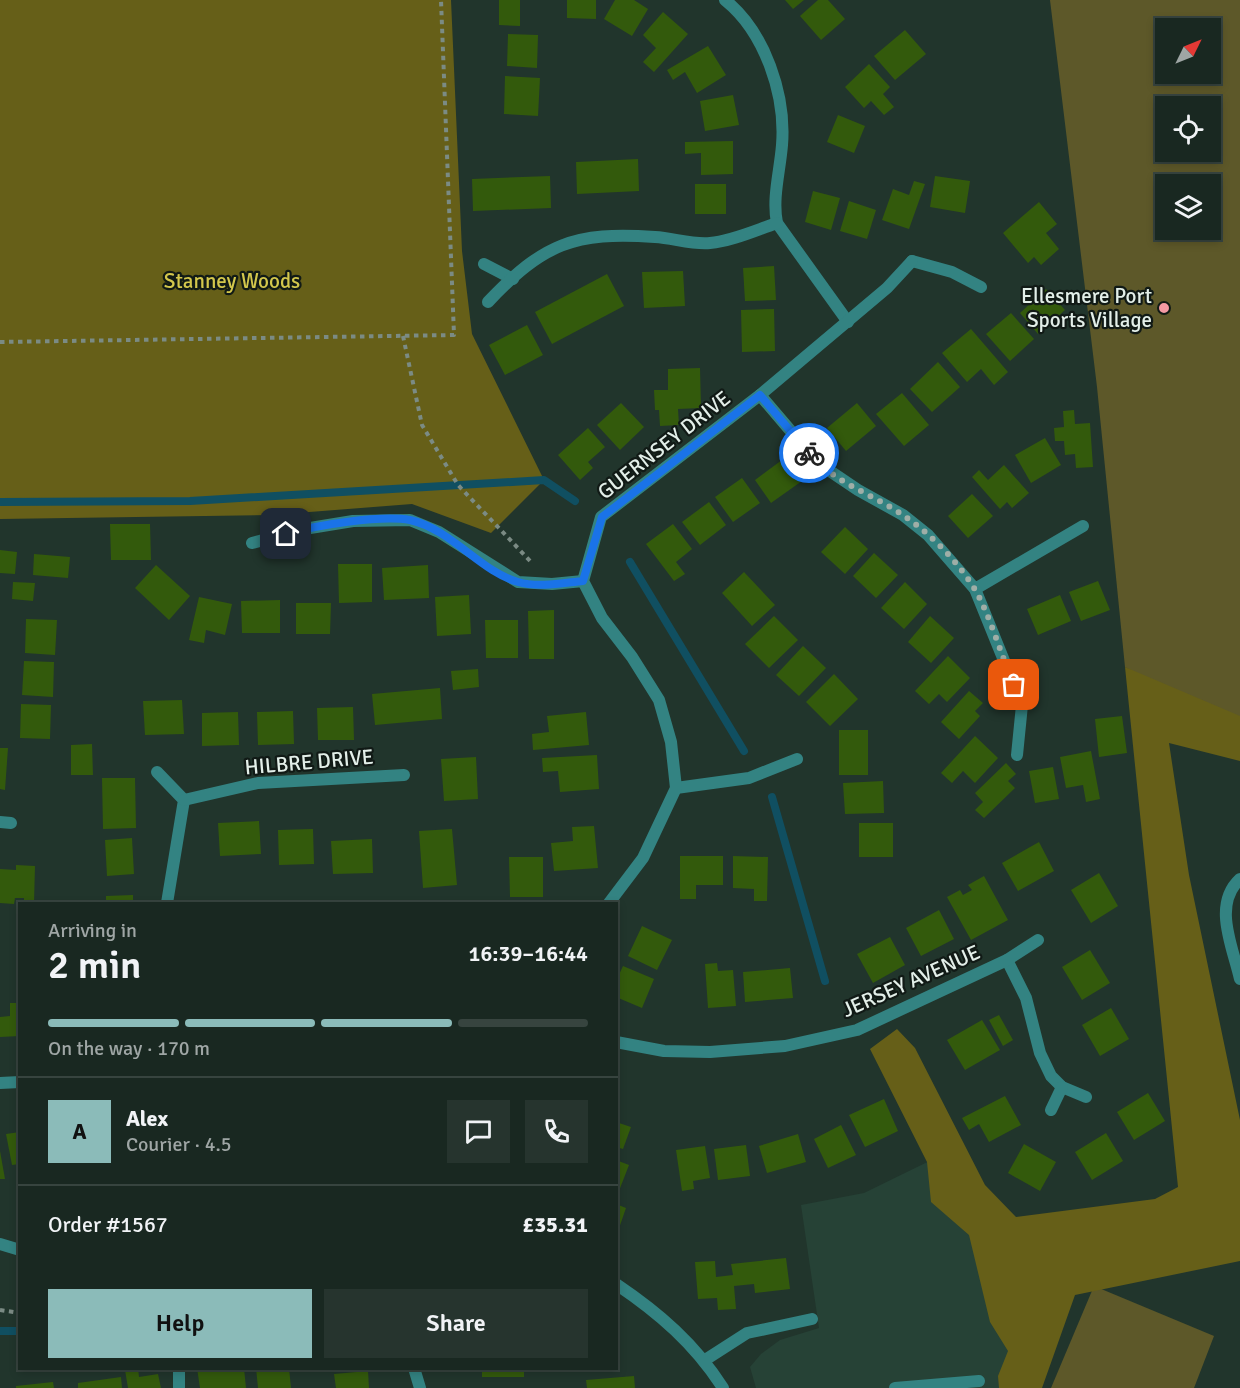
<!DOCTYPE html>
<meta charset="utf-8">
<style>
body{margin:0;font-family:Signika,sans-serif;background:#26342e;color:#f1f3f6;height:100vh;display:flex;flex-direction:column;font-size:22px;white-space:nowrap}
*{box-sizing:border-box;margin:0}
p{font-size:20px;color:#9fa6a5}
.icon{flex:none;width:33px;height:33px;fill:none;stroke:currentColor;stroke-width:2;stroke-linecap:round;stroke-linejoin:round}
.map{position:relative;flex:1;overflow:hidden}
.panel{position:absolute;left:18px;top:902px;width:600px;height:468px;display:flex;flex-direction:column;background:#192821;border-radius:0px;box-shadow:0 3px 9px #0003,0 0 0 2px #37443f}
.panel>*{flex:none}
.needle{width:39px;rotate:47deg}
.controls{position:absolute;left:1155px;top:18px;display:grid;gap:12px}
.controls a{display:grid;place-items:center;width:66px;height:66px;border-radius:0px;background:#192821;box-shadow:0 3px 9px #0003,0 0 0 2px #37443f;font-size:30px}
.pin{position:absolute;display:grid;place-items:center;width:51px;height:51px;color:#fff;margin:-26px;border-radius:12px;box-shadow:0 3px 9px #0006}
.courier{position:absolute;display:grid;place-items:center;width:60px;height:60px;margin:-30px;border:4px solid #1a73e8;border-radius:50%;background:#fff;color:#222;box-shadow:0 2px 8px #0007}
.headline em{font-style:normal;font-weight:600}
.headline div{display:flex;flex-direction:column-reverse}
.headline{display:flex;align-items:center;justify-content:space-between;height:102px;padding:0 30px}
h1{font-size:39px;font-weight:600;line-height:45px}
.bar{display:grid;grid-template-columns:repeat(4,1fr);gap:9px 6px;align-content:center;height:72px;padding:0 30px}
.bar i{height:8px;border-radius:4px;background:#37443f}
.bar .active{background:#8bbbb9}
.bar p{grid-column:span 4}
.line{display:flex;align-items:center;gap:15px;padding:0 30px;border-top:2px solid #37443f}
.line div{flex:1}
.round{display:grid;place-items:center;flex:none;width:63px;height:63px;border-radius:0px;background:#26342e}
.action{display:flex;gap:12px;margin-top:auto;padding:12px 30px}
.action a{flex:1;height:69px;border-radius:0px;background:#8bbbb9;color:#111;font-size:24px;font-weight:600;line-height:69px;text-align:center}
.action a+a{background:#26342e;color:#f1f3f6}
.map>svg:first-child{display:block}
.built{fill:#264236}
.green{fill:#5d5829;fill-rule:evenodd}
.forest{fill:#665f18}
.lines{fill:none;stroke-linecap:round;stroke-linejoin:round}
.stream{stroke:#104f61;stroke-width:8}
.building{fill:#335a0c}
.path{stroke:#7b8b84;stroke-width:4;stroke-dasharray:4.5 4.5;stroke-linecap:butt}
.service{stroke:#338382;stroke-width:12}
.minor{stroke:#338382;stroke-width:12}
.tertiary{stroke:#338382;stroke-width:12}
.done{stroke:#9faea7;stroke-width:6;stroke-dasharray:0 10.8}
.route{stroke:#1a73e8;stroke-width:8}
.poi-dot{fill:#f49aa3;stroke:#111a16;stroke-width:2}
.labels{text-anchor:middle;stroke-width:4.5;stroke-linejoin:round;paint-order:stroke}
.park-label{font-size:21px;fill:#d3c74c;stroke:#111a16}
.poi-label{font-size:21px;fill:#e3efe9;stroke:#111a16;text-anchor:end}
.street-label{font-size:21px;fill:#e3efe9;stroke:#111a16}
</style>
<div class="map">
<svg width="1240" height="1388" viewBox="0 0 1240 1388">
<rect width="100%" height="100%" fill="#21352c"/>
<!-- built -->
<polygon class="built" points="954,1149 1019,1388 756,1388 750,1367 761,1354 780,1340 819,1328 801,1205 864,1193"/>
<!-- green -->
<g class="green">
<path d="M1050,0h190v731l-115,-64 -28,-280zM1166,28h44v46h-44zM1166,106h44v46h-44zM1166,184h44v46h-44z"/>
<polygon points="1094,1286 1214,1336 1194,1388 1051,1388"/>
</g>
<!-- forest -->
<g class="forest">
<polygon points="0,0 451,0 462,251 472,334 544,480 491,533 412,504 271,515 0,519"/>
<polygon points="1125,667 1240,716 1240,761 1169,743 1189,875 1240,1120 1240,1261 1075,1295 1042,1388 999,1388 998,1376 1008,1351 990,1322 969,1235 931,1202 927,1162 870,1049 897,1029 915,1048 985,1185 1016,1217 1155,1199 1178,1187"/>
</g>
<g class="lines">
<!-- stream -->
<g class="stream">
<polyline points="0,502 190,501 544,480 575,501"/>
<polyline points="630,562 744,751"/>
<polyline points="772,797 825,981"/>
<polyline points="0,1331 20,1331"/>
</g>
</g>
<!-- building -->
<g class="building">
<polygon points="499,0 520,0 520,26 499,25"/>
<polygon points="567,0 596,0 596,19 567,18"/>
<polygon points="615,0 634,0 648,9 632,36 604,19"/>
<polygon points="785,0 804,0 793,9"/>
<polygon points="818,0 828,0 845,19 821,40 800,16"/>
<polygon points="663,12 688,34 654,72 643,62 656,48 643,35"/>
<polygon points="905,30 926,54 895,80 874,56"/>
<polygon points="508,34 538,35 537,68 507,66"/>
<polygon points="708,46 726,75 697,93 685,72 673,80 667,70"/>
<polygon points="869,64 890,87 883,94 894,107 884,115 871,101 864,108 845,87"/>
<polygon points="505,76 540,78 538,116 504,114"/>
<polygon points="733,95 739,125 705,131 700,101"/>
<polygon points="838,115 865,126 854,153 827,142"/>
<polygon points="733,141 733,174 701,175 701,153 685,154 685,142"/>
<polygon points="638,159 639,191 577,194 576,162"/>
<polygon points="550,176 551,208 473,211 472,179"/>
<polygon points="935,176 970,181 965,213 930,207"/>
<polygon points="914,181 925,184 909,229 882,220 893,189 909,195"/>
<rect x="695" y="184" width="31" height="30"/>
<polygon points="813,191 840,198 831,230 805,222"/>
<polygon points="849,201 876,210 867,239 840,231"/>
<polygon points="1039,202 1057,224 1046,233 1059,249 1041,265 1034,257 1028,263 1003,233"/>
<polygon points="774,266 776,300 745,301 743,268"/>
<polygon points="683,271 685,306 644,308 642,272"/>
<polygon points="607,274 624,306 552,344 535,312"/>
<polygon points="1046,289 1065,310 1038,334 1020,313"/>
<polygon points="774,309 775,351 742,352 741,310"/>
<polygon points="1011,313 1034,339 1010,361 986,334"/>
<polygon points="527,325 543,355 505,375 489,345"/>
<polygon points="971,329 1008,372 994,385 981,369 967,382 942,353"/>
<polygon points="938,362 960,387 932,412 910,389"/>
<polygon points="700,368 701,408 678,409 679,425 660,426 659,410 655,410 654,390 668,390 668,369"/>
<polygon points="902,393 929,425 904,446 876,414"/>
<polygon points="621,403 644,427 620,450 597,425"/>
<polygon points="857,403 876,426 846,451 827,428"/>
<polygon points="1074,410 1075,424 1090,423 1093,467 1076,468 1075,454 1065,455 1064,441 1055,441 1054,428 1064,427 1063,411"/>
<polygon points="588,428 605,447 588,462 593,468 580,480 558,455"/>
<polygon points="1045,438 1061,465 1031,483 1015,455"/>
<polygon points="786,457 802,481 771,503 755,480"/>
<polygon points="1004,465 1029,493 1012,508 1007,502 1000,509 972,477 979,470 988,480"/>
<polygon points="742,478 760,503 733,522 715,497"/>
<polygon points="972,494 993,516 968,538 948,516"/>
<polygon points="709,502 726,525 700,545 682,522"/>
<polygon points="110,524 150,524 151,560 111,560"/>
<polygon points="673,524 692,549 676,562 685,574 674,581 646,544"/>
<polygon points="845,527 868,549 845,574 821,552"/>
<polygon points="0,550 17,552 15,574 0,573"/>
<polygon points="874,553 898,575 876,598 853,576"/>
<polygon points="34,554 70,557 68,578 33,575"/>
<polygon points="338,564 372,564 372,602 339,603"/>
<polygon points="156,565 190,596 169,620 135,588"/>
<polygon points="428,565 429,598 384,600 382,568"/>
<polygon points="744,572 775,605 752,626 722,593"/>
<polygon points="1098,581 1110,610 1081,621 1069,592"/>
<polygon points="13,582 35,583 33,601 12,599"/>
<polygon points="905,582 927,604 904,629 881,608"/>
<polygon points="469,595 471,634 437,636 435,597"/>
<polygon points="1060,595 1071,621 1038,635 1027,609"/>
<polygon points="199,597 232,604 225,635 206,630 204,643 189,640"/>
<polygon points="280,600 280,633 242,633 241,601"/>
<polygon points="296,603 331,603 330,634 296,634"/>
<polygon points="554,610 554,659 529,659 528,611"/>
<polygon points="774,616 798,640 769,668 745,644"/>
<polygon points="930,616 954,638 931,663 908,642"/>
<polygon points="26,619 57,620 55,655 25,653"/>
<polygon points="485,620 518,620 518,658 486,658"/>
<polygon points="803,646 826,668 799,696 776,675"/>
<polygon points="948,656 970,678 947,702 939,694 929,704 915,691"/>
<polygon points="24,661 54,662 53,697 22,695"/>
<polygon points="478,669 479,687 453,690 451,671"/>
<polygon points="834,674 858,699 830,726 806,702"/>
<polygon points="440,688 442,719 375,725 372,694"/>
<polygon points="969,691 983,703 975,711 980,716 959,739 941,722"/>
<polygon points="182,700 184,734 145,735 143,701"/>
<polygon points="21,704 51,705 50,739 20,738"/>
<polygon points="353,707 354,740 318,740 317,708"/>
<polygon points="293,711 294,744 258,745 257,712"/>
<polygon points="238,712 239,745 202,746 202,713"/>
<polygon points="586,712 589,745 533,750 532,734 549,732 547,716"/>
<polygon points="1122,716 1127,753 1099,757 1095,719"/>
<rect x="839" y="730" width="29" height="45"/>
<polygon points="975,736 998,758 975,783 963,771 952,783 941,773"/>
<polygon points="92,744 93,775 71,775 71,745"/>
<polygon points="0,748 8,748 5,790 0,789"/>
<polygon points="1091,751 1100,799 1086,802 1083,785 1066,788 1060,757"/>
<polygon points="597,755 599,789 560,792 558,771 543,772 542,758"/>
<polygon points="476,757 478,799 444,801 441,759"/>
<polygon points="1006,763 1016,774 1008,781 1015,788 984,818 975,810 983,802 975,793"/>
<polygon points="1053,767 1059,799 1035,803 1029,771"/>
<polygon points="102,778 135,778 136,828 103,829"/>
<polygon points="883,781 884,813 845,814 843,783"/>
<polygon points="259,821 261,854 220,856 218,823"/>
<rect x="859" y="823" width="34" height="34"/>
<polygon points="594,826 598,868 554,871 551,843 573,841 572,827"/>
<polygon points="313,829 314,864 279,865 278,830"/>
<polygon points="452,829 457,885 423,888 419,831"/>
<polygon points="132,838 134,874 107,876 105,840"/>
<polygon points="372,839 373,873 333,874 331,841"/>
<polygon points="1039,842 1054,871 1018,891 1002,863"/>
<polygon points="680,856 723,856 723,885 696,885 696,899 680,899"/>
<polygon points="733,856 768,857 767,901 754,901 754,889 733,888"/>
<polygon points="509,857 543,857 543,897 510,897"/>
<polygon points="16,865 35,866 34,903 24,903 24,898 15,898 14,904 0,903 0,869 16,870"/>
<polygon points="1099,873 1118,906 1091,923 1071,890"/>
<polygon points="984,876 1008,920 971,940 947,897 960,890 963,895 972,890 968,885"/>
<polygon points="133,895 133,903 106,903 106,896"/>
<polygon points="939,910 954,939 921,956 906,928"/>
<polygon points="642,926 672,940 657,970 628,956"/>
<polygon points="890,937 905,965 873,983 857,954"/>
<polygon points="1090,950 1110,983 1082,1000 1062,967"/>
<polygon points="717,963 718,971 733,970 736,1006 708,1008 705,964"/>
<polygon points="623,966 654,979 642,1008 616,997 616,981"/>
<polygon points="790,968 793,998 745,1002 743,972"/>
<polygon points="10,1003 20,1003 20,1036 0,1037 0,1017 10,1016"/>
<polygon points="1111,1008 1129,1039 1100,1056 1082,1025"/>
<polygon points="999,1015 1013,1040 1003,1046 989,1020"/>
<polygon points="982,1020 1000,1050 965,1070 947,1040"/>
<polygon points="1148,1093 1165,1121 1134,1140 1117,1112"/>
<polygon points="1005,1096 1021,1125 989,1142 979,1124 969,1130 962,1118"/>
<polygon points="884,1099 898,1131 865,1147 849,1115"/>
<polygon points="616,1122 631,1127 623,1149 616,1147"/>
<polygon points="841,1125 856,1155 828,1168 814,1139"/>
<polygon points="20,1132 20,1164 12,1165 6,1134"/>
<polygon points="1106,1133 1123,1161 1092,1180 1075,1152"/>
<polygon points="798,1134 806,1162 767,1173 759,1146"/>
<polygon points="1024,1144 1056,1162 1040,1191 1008,1173"/>
<polygon points="746,1145 750,1176 718,1180 714,1149"/>
<polygon points="705,1146 710,1178 693,1181 694,1189 682,1191 676,1150"/>
<polygon points="0,1151 5,1179 0,1179"/>
<polygon points="616,1160 629,1165 617,1196 616,1196"/>
<polygon points="616,1204 626,1208 617,1234 616,1234"/>
<polygon points="786,1258 790,1289 755,1293 754,1284 734,1286 736,1309 718,1310 717,1298 698,1299 695,1262 715,1261 716,1277 733,1275 731,1264"/>
<polygon points="138,1368 139,1377 158,1374 161,1388 128,1388 125,1370"/>
<polygon points="197,1368 244,1368 246,1388 200,1388"/>
<polygon points="256,1368 289,1368 291,1388 258,1388"/>
<rect x="482" y="1368" width="42" height="9"/>
<polygon points="368,1371 369,1388 336,1388 334,1374"/>
<polygon points="634,1376 635,1388 587,1388 586,1380"/>
<polygon points="121,1377 122,1388 78,1388 78,1383"/>
<polygon points="53,1382 54,1388 16,1388 16,1386"/>
</g>
<g class="lines">
<!-- path -->
<g class="path">
<polyline points="403,336 422,425 458,485 533,564"/>
<polyline points="0,342 454,335 441,0"/>
<polyline points="0,1310 20,1313"/>
</g>
<!-- service -->
<g class="service">
<polyline points="912,261 952,272 981,287"/>
<polyline points="1017,755 1022,705"/>
<path d="M1240,879c-28,26 -7,68 0,100"/>
<polyline points="895,1388 979,1381"/>
</g>
<!-- minor -->
<g class="minor">
<path d="M725,0c40,32 61,95 57,145 -2,26 -10,53 -5,78l71,99"/>
<polyline points="484,264 513,279"/>
<path d="M488,302c55,-58 86,-71 167,-65 18,1 38,8 55,6 22,-2 46,-13 67,-20"/>
<polyline points="760,395 818,463 858,490 903,515 928,535 975,589 1083,526"/>
<polyline points="252,543 304,529 353,521 410,520 439,532 518,582 552,584 583,581"/>
<polyline points="975,589 1022,705"/>
<polyline points="157,772 184,800 167,903"/>
<polyline points="676,788 749,778 797,759"/>
<polyline points="184,800 258,783 404,775"/>
<polyline points="0,822 11,823"/>
<polyline points="609,903 643,858 676,788 671,742 659,700 632,657 602,618 583,581 601,517 760,395 887,288 912,261"/>
<polyline points="1007,960 1026,998 1040,1053 1051,1076 1062,1087 1086,1097"/>
<polyline points="616,1042 664,1051 710,1052 785,1046 857,1030 1007,960 1038,940"/>
<polyline points="0,1083 20,1082"/>
<polyline points="1051,1110 1062,1087"/>
<polyline points="705,1360 747,1333 812,1319"/>
<polyline points="179,1368 179,1388"/>
<polyline points="414,1368 420,1388"/>
</g>
<!-- tertiary -->
<g class="tertiary">
<polyline points="0,1244 20,1250"/>
<path d="M616,1284c43,29 79,60 107,104"/>
</g>
</g>
<g class="lines">
<!-- done -->
<path class="done" d="M809,453c25,30 64,41 95,63 27,18 53,45 70,72 15,24 28,70 40,97"/>
<!-- route -->
<path class="route" d="M286,534c30,-9 94,-19 124,-14 41,9 71,52 108,62 20,6 45,1 65,-1l19,-64 158,-122 49,58"/>
</g>
<!-- markers -->
<circle class="poi-dot" cx="1164" cy="308" r="6"/>
<g class="labels">
<!-- park labels -->
<g class="park-label">
<text x="232" y="288">Stanney Woods</text>
</g>
<!-- poi labels -->
<g class="poi-label">
<text x="1152" y="303">Ellesmere Port<tspan x="1152" dy="24">Sports Village</tspan></text>
</g>
<!-- street labels -->
<g class="street-label">
<text transform="translate(664 445) rotate(-38)" y="7">GUERNSEY DRIVE</text>
<text transform="translate(309 762) rotate(-5)" y="7">HILBRE DRIVE</text>
<text transform="translate(911 981) rotate(-24)" y="7">JERSEY AVENUE</text>
</g>
</g>
</svg>
<div class="controls">
<a><svg class="needle" viewBox="-14 -14 28 28"><path d="M0-13l5 13h-10z" fill="#e53935"/><path d="M0 13l5-13h-10z" fill="#9fa6a5"/></svg></a>
<a><svg class="icon" aria-label="locate" viewBox="0 0 24 24"><circle cx="12" cy="12" r="6"/><path d="M12 2v4M12 18v4M2 12h4M18 12h4"/></svg></a>
<a><svg class="icon" aria-label="layers" viewBox="0 0 24 24"><path d="M12 4l9 5-9 5-9-5zM3 14l9 5 9-5"/></svg></a>
</div>
<div class="pin" style="left:1014px;top:685px;background:#ea580c"><svg class="icon" aria-label="bag" viewBox="0 0 24 24"><path d="M5 8h14l-1 12H6zM9 8a3 3 0 0 1 6 0"/></svg></div>
<div class="pin" style="left:286px;top:534px;background:#1f2937"><svg class="icon" aria-label="home" viewBox="0 0 24 24"><path d="M3 11l9-7 9 7M6 9v11h12V9"/></svg></div>
<div class="courier" style="left:809px;top:453px"><svg class="icon" aria-label="bike" viewBox="0 0 24 24"><circle cx="6" cy="16" r="4"/><circle cx="18" cy="16" r="4"/><path d="M6 16l4-8h5l3 8M10 8l3 8H6M13 5h3"/></svg></div>
<section class="panel">
<div class="headline"><div><h1>2 min</h1><p>Arriving in</p></div><em>16:39–16:44</em></div>
<div class="bar"><i class="active"></i><i class="active"></i><i class="active"></i><i></i><p>On the way · 170 m</p></div>
<div class="line" style="height:108px"><b class="round" style="background:#8bbbb9;color:#111">A</b><div><b>Alex</b><p>Courier · 4.5</p></div><a class="round"><svg class="icon" aria-label="chat" viewBox="0 0 24 24"><path d="M4 5h16v11H9l-5 4z"/></svg></a><a class="round"><svg class="icon" aria-label="phone" viewBox="0 0 24 24"><path d="M5 4h4l2 5-3 2q2 4 5 5l2-3 5 2v4C11 20 4 13 5 4z"/></svg></a></div>
<div class="line" style="height:78px"><div>Order #1567</div><b>£35.31</b></div>
<div class="action"><a>Help</a><a>Share</a></div>
</section>
</div>
